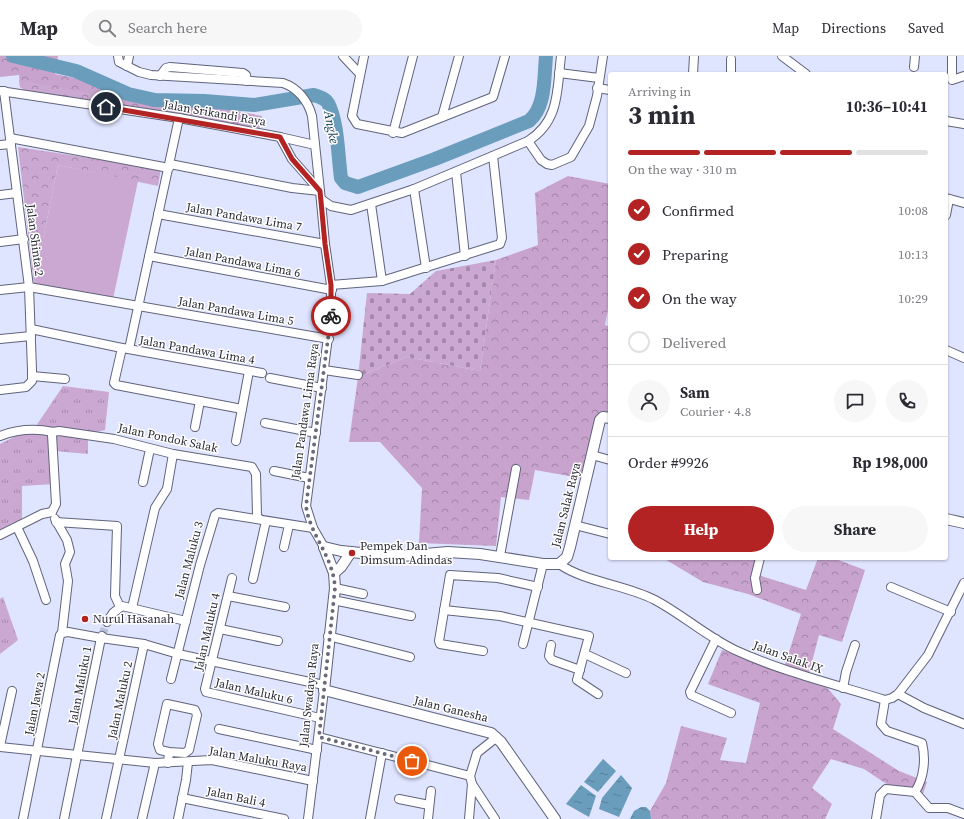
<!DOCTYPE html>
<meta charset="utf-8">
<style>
body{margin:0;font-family:"Source Serif 4",serif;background:#f7f7f7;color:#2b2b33;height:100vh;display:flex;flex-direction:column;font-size:15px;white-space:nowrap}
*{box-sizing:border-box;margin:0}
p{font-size:13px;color:#7c7c81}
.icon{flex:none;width:22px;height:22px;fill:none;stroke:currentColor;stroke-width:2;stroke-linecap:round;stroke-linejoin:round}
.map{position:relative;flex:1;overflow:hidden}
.panel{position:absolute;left:608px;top:16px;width:340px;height:488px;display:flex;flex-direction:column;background:#fff;border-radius:4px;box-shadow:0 1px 3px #0004}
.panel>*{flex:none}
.pin{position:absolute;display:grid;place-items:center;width:34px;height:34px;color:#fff;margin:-17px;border:2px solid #fff;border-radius:50%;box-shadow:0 1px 4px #0007}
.courier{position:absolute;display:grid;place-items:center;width:40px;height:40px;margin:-20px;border:3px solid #b32324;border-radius:50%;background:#fff;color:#222;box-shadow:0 1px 5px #0007}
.summary em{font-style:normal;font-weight:700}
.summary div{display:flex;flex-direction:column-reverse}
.summary{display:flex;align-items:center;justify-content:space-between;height:68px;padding:0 20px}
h1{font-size:26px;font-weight:700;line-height:30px}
.bar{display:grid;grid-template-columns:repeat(4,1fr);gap:6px 4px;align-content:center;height:48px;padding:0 20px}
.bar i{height:5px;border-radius:3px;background:#e1e1e2}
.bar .on{background:#b32324}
.bar p{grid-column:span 4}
.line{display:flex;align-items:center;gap:10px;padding:0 20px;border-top:1px solid #e1e1e2}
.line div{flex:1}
.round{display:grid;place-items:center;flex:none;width:42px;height:42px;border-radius:21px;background:#f7f7f7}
ol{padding:0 20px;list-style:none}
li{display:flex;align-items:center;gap:12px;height:44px}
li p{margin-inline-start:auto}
li .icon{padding:4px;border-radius:50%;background:#b32324;color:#fff;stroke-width:4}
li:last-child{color:#7c7c81}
li i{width:22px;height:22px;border:2px solid #e1e1e2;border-radius:50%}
.primary-button{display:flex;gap:8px;margin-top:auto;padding:8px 20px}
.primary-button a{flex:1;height:46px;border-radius:24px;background:#b32324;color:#fff;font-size:16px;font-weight:700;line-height:46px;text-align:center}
.primary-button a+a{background:#f7f7f7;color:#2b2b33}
header{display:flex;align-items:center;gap:24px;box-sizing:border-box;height:56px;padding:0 20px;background:#fff;border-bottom:1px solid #e1e1e2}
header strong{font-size:19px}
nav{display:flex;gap:22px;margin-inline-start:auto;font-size:14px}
.search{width:280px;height:36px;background:#f7f7f7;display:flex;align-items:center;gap:10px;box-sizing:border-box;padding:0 14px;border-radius:22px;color:#7c7c81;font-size:15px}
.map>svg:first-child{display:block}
.grass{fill:url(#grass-tufts)}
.forest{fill:url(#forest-crowns)}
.cemetery{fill:url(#cemetery-stones)}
.park{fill:url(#park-crowns)}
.pitch{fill:#cba8d1}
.water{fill:url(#water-ripples)}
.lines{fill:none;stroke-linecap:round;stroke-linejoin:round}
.river{stroke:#699dbb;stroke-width:14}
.minor-tunnel{stroke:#bbbfd6;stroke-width:8;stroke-dasharray:8 4;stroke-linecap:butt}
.minor-casing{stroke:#60647b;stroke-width:10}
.tertiary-casing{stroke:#60647b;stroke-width:12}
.minor{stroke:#fff;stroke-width:8}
.tertiary{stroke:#fff;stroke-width:10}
.done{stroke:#696b7b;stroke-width:4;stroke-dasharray:0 7.2}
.route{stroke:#b32324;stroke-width:5}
.poi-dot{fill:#b32324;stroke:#fff;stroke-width:1.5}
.labels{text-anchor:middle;stroke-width:3;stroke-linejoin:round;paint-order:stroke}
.street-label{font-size:12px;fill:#292a34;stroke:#fff}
.poi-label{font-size:12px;fill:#292a34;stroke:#fff;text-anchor:start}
.water-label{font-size:13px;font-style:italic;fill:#123d53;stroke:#fff}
</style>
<header>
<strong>Map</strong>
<div class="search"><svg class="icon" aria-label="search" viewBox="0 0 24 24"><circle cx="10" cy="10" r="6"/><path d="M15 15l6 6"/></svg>Search here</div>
<nav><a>Map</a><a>Directions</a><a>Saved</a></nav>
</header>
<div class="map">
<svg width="964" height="763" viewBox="0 0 964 763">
<defs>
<pattern id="grass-tufts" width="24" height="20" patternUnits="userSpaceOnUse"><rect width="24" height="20" fill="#cba8d1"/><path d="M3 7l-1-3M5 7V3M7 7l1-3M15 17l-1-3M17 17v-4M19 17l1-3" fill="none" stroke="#a589aa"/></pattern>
<pattern id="forest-crowns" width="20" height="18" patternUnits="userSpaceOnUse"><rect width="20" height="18" fill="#c7a3cd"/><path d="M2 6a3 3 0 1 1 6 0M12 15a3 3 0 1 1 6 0" fill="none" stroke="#a285a7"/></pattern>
<pattern id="cemetery-stones" width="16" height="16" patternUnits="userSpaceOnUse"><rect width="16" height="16" fill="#cba8d1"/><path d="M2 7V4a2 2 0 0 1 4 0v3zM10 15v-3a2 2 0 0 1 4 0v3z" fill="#a589aa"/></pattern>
<pattern id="park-crowns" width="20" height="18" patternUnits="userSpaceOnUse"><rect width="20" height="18" fill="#cba8d1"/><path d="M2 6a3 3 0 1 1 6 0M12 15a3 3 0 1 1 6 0" fill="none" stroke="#a589aa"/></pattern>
<pattern id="water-ripples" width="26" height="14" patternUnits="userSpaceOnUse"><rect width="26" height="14" fill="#699dbb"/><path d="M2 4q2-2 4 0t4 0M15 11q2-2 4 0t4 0" fill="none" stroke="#568099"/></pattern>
</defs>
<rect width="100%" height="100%" fill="#dfe4ff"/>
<!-- grass -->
<g class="grass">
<polygon points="63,330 109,336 105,374 88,378 88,398 55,395 55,428 22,430 22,465 0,477 0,388 36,370"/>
<polygon points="3,541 18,584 0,598 0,543"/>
</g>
<!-- forest -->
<g class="forest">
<polygon points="0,0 58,0 55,18 262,60 258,78 20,31 19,19 0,21"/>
<polygon points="568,120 610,128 610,243 605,269 610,271 610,357 603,355 586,423 535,414 529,444 501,441 496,490 419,487 422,432 380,386 349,386 358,321 407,301 480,315 496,204 538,189 535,137"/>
<polygon points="663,502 760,502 755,518 806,534 818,502 833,502 865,514 842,586 819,579 807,625 825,629 841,648 833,673 899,715 927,726 921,744 894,733 864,713 831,703 812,732 832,748 825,763 651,763 650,755 666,727 681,670 727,682 720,704 746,707 760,647 708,628 722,594 784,612 801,558 748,538 703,526"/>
</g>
<!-- cemetery -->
<polygon class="cemetery" points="496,204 480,315 407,301 358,321 367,237 410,238 436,215"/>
<!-- park -->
<g class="park">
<polygon points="19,24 125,44 121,54 31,40 20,31"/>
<polygon points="18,91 161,113 158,130 58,109 34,228"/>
</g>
<!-- pitch -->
<polygon class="pitch" points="58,109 138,125 113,243 34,228"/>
<!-- water -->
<g class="water">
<polygon points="603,703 616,715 598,736 584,726"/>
<polygon points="621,719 632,732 619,761 599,753 602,742"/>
<polygon points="581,729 596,740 589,761 566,748"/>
<polygon points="641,751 646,751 650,755 651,763 630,763 634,755"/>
</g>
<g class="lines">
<!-- river -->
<path class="river" d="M13,0l63,15 52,23 27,6 49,1 50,4 60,-10c5,2 11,3 14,8 10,19 10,54 13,75l4,5 13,4 77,-28 94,-38c17,-14 15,-44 17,-65"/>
<!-- minor-tunnel -->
<polyline class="minor-tunnel" points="102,580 107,566"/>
<defs>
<g id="minor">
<path d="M118,0l1,6 20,10 12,3 132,8c15,5 25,18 29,33l8,75 -28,-3 -122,-24"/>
<polyline points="343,0 360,18"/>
<polyline points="364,0 352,60 357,68 402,77 493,41 505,0"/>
<polyline points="782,0 806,18"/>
<polyline points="952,0 952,24 964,20"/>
<polyline points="127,10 129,0"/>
<polyline points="914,11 915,0"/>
<polyline points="559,17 599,22"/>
<polyline points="693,18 694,0"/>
<polyline points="731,18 731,3"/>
<polyline points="160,20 166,12 170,11 243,17 246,19 247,25"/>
<polyline points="597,32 610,34"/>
<polyline points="0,35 179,62 280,81 292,103 320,135 325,188 331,229 331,258 306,450 313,472 324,491"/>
<polyline points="442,61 459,0"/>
<polyline points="946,65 964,68"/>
<polyline points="393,77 413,0"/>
<polyline points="280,81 315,89"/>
<polyline points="10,82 169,112"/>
<polyline points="528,85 541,104 547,108 552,109 571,101 589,70 597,40 603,0"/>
<polyline points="0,89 11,88"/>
<polyline points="456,116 465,200"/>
<polyline points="414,133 426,212"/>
<polyline points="0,139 17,137"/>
<polyline points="946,142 964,147"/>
<path d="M321,143l10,7 20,4 63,-21 114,-48c32,-20 29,-52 33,-85"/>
<polyline points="371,148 382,225"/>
<polyline points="158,158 325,188"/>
<polyline points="946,159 949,143"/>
<polyline points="0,186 24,183"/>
<polyline points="149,200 332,234"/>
<polyline points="331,229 382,225 500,188 502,182 493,100"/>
<polyline points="0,234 29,231 329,283"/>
<polyline points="31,273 117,291 262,317"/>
<polyline points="0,283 31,280"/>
<polyline points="122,292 114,327 116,329 242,353"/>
<polyline points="129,293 179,62"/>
<polyline points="946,294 964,302"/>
<polyline points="324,314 358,319"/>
<polyline points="32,320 65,323"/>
<polyline points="270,322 322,332"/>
<polyline points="0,334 26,331 32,325 32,314 29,231 4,35"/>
<polyline points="265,367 316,377"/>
<polyline points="195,371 200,345"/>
<path d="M0,380c18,-7 35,-8 53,-4"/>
<polyline points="236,385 249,315"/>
<polyline points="592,399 610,404"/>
<polyline points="274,415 309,422"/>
<polyline points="143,426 150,393"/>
<polyline points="52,456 56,448 52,379 53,376 59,375 114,383 173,398 252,411 256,418 257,459 259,463"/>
<polyline points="55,463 67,484 70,496 65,508 68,525 62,577"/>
<polyline points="56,466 117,470 115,540 120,551"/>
<polyline points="575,469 610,478"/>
<polyline points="17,471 33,505 46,544"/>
<polyline points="0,479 42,458 52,456"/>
<polyline points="284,491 289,469"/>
<polyline points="500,500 516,413"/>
<path d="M559,508c28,19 65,20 96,36 28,15 51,36 80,50 48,22 99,34 150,50l7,-2 6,-4 30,-39 36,-72"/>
<polyline points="232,522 205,633 206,636 320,662"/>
<polyline points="253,523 266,465"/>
<polyline points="891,531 951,556"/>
<polyline points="335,532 363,538"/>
<polyline points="757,534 755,522 760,502"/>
<polyline points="228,540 285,551"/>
<polyline points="333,544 411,560"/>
<polyline points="132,552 155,452 167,433 173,398"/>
<polyline points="444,554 500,560 589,580 577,624 598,638"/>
<polyline points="107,566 113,557 122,550 186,565"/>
<polyline points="220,573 278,585"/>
<polyline points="328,580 410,601"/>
<polyline points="716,583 690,636 691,639 731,657"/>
<polyline points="523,588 543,508"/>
<polyline points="551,589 549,600 552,604 580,614"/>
<polyline points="483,595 440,588 439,585 450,519 498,522 538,531"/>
<polyline points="585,598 626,617"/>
<polyline points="171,623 200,509 215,459 218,457 313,472"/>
<polyline points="843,632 846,616 855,589"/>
<polyline points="898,638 924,652 964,668"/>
<polyline points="219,673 317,694"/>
<polyline points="319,681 470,720"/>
<polyline points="0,690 12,635"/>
<polyline points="0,691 155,707 212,704 313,725"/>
<polyline points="168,707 169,696 160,694 158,688 167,648 195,654 197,659 189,694 185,697 169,696"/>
<polyline points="470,720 477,697 497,681"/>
<polyline points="472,728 495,763"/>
<polyline points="915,736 929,752 948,752 964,758"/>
<polyline points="182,742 284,763"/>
<polyline points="399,743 429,749"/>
<polyline points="23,763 60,579 62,577 68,576 101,582 102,580"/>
<polyline points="64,763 101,582 144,588 178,598 324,629"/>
<polyline points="106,763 144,588"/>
<polyline points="142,763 155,707"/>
<polyline points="178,763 186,724 188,706"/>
<polyline points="308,763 324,634"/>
<polyline points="370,763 382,697"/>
<polyline points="428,763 431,735"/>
<polyline points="469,763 472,728 470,720"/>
<path d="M876,763l4,-24 6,-6 29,3c9,-14 11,-33 7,-49l-35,-12 -6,-7 4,-24"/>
</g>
<g id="tertiary">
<polyline points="946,463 964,467"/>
<polyline points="324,491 334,517 335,532 324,634 491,677 501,686 555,763"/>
<polyline points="324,491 341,495 381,499 402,500 448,496 480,498 543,508 559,508 567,501 570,491 600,364 603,361 610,362"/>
<polyline points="334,517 341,511 351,496"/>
</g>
</defs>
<!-- minor casing -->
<use href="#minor" class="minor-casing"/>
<!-- tertiary casing -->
<use href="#tertiary" class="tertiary-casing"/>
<!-- minor -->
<use href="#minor" class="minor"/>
<!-- tertiary -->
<use href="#tertiary" class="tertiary"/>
</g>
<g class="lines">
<!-- done -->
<path class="done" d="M331,260l-25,190c4,30 27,49 29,82l-16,149 93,24"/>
<!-- route -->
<polyline class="route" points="106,51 280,81 292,103 320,135 325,188 331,229 331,260"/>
</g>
<!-- markers -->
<g class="poi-dot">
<circle cx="352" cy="497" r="4"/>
<circle cx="85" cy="563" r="4"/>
</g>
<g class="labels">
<!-- street labels -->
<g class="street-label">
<text transform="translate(215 57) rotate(10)" y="4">Jalan Srikandi Raya</text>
<text transform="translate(244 161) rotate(10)" y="4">Jalan Pandawa Lima 7</text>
<text transform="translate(35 184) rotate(83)" y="4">Jalan Shinta 2</text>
<text transform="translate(243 206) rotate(11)" y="4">Jalan Pandawa Lima 6</text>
<text transform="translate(236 255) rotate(10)" y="4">Jalan Pandawa Lima 5</text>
<text transform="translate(197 294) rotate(10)" y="4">Jalan Pandawa Lima 4</text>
<text transform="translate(305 355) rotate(-82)" y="4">Jalan Pandawa Lima Raya</text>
<text transform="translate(168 382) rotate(12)" y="4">Jalan Pondok Salak</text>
<text transform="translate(566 449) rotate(-76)" y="4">Jalan Salak Raya</text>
<text transform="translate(189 504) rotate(-75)" y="4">Jalan Maluku 3</text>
<text transform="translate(207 576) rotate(-77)" y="4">Jalan Maluku 4</text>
<text transform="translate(788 601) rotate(20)" y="4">Jalan Salak IX</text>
<text transform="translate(80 629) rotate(-79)" y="4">Jalan Maluku 1</text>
<text transform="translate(254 635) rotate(13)" y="4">Jalan Maluku 6</text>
<text transform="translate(309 639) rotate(-84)" y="4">Jalan Swadaya Raya</text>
<text transform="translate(120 644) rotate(-78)" y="4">Jalan Maluku 2</text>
<text transform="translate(35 648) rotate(-79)" y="4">Jalan Jawa 2</text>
<text transform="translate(451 653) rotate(14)" y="4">Jalan Ganesha</text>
<text transform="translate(258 703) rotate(10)" y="4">Jalan Maluku Raya</text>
<text transform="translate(236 741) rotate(12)" y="4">Jalan Bali 4</text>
</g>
<!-- poi labels -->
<g class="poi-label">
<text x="360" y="494">Pempek Dan<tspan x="360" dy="14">Dimsum Adindas</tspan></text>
<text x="93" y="567">Nurul Hasanah</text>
</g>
<!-- water labels -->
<g class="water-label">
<text transform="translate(332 71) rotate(79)" y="5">Angke</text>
</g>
</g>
</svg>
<div class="pin" style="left:412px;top:705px;background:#ea580c"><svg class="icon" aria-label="bag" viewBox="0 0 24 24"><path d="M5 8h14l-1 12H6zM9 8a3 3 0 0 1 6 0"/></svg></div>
<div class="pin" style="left:106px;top:51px;background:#1f2937"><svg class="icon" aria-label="home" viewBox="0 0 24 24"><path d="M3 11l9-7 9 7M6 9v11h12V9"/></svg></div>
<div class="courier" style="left:331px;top:260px"><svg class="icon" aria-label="bike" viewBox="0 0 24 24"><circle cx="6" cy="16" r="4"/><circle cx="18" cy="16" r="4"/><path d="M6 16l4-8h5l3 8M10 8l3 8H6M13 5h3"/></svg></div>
<section class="panel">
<div class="summary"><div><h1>3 min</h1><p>Arriving in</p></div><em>10:36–10:41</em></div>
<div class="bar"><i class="on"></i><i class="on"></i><i class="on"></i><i></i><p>On the way · 310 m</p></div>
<ol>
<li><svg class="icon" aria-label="check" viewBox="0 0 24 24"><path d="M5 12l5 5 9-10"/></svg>Confirmed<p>10:08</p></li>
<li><svg class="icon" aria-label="check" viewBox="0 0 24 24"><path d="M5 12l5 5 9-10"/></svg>Preparing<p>10:13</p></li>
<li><svg class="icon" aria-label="check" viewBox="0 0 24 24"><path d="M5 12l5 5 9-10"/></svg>On the way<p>10:29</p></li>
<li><i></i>Delivered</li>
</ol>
<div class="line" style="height:72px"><a class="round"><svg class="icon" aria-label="person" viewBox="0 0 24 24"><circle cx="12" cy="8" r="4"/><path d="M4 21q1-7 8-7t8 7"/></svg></a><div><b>Sam</b><p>Courier · 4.8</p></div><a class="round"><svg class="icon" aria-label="chat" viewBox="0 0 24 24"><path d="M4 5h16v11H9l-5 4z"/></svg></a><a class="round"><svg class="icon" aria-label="phone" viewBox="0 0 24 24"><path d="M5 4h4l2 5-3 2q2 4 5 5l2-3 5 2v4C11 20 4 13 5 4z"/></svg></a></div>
<div class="line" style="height:52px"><div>Order #9926</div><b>Rp 198,000</b></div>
<div class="primary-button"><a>Help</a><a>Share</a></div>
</section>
</div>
